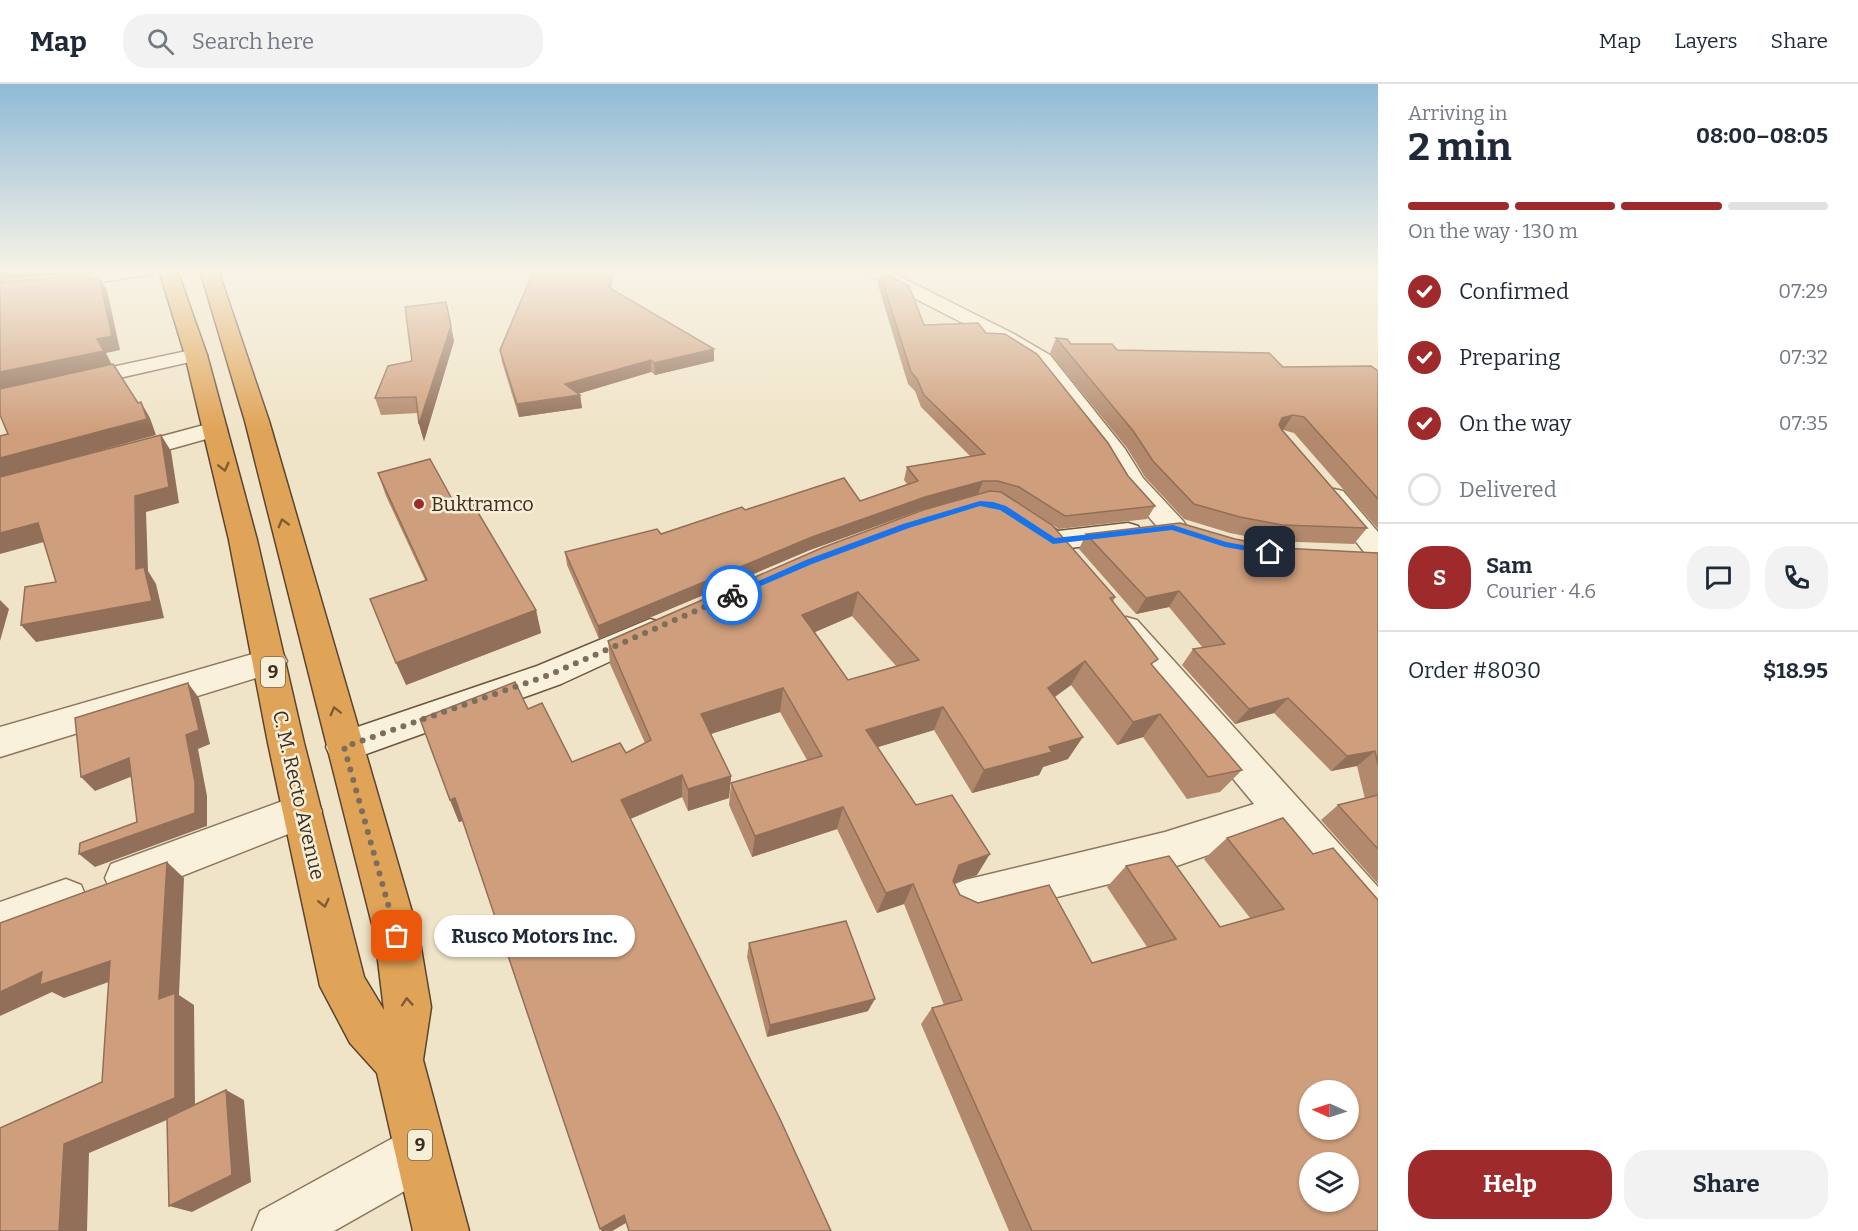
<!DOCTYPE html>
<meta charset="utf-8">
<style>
body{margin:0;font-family:Bitter,serif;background:#f2f2f3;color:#1f2937;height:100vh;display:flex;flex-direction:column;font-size:22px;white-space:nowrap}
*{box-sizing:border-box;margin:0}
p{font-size:20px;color:#747a83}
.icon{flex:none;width:33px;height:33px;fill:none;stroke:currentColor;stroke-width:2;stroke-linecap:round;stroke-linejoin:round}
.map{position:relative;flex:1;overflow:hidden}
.details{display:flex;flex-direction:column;background:#fff;width:480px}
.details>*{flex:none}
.needle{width:39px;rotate:273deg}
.fabs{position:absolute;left:1299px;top:996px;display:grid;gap:12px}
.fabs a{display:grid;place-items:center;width:60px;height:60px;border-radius:50%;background:#fff;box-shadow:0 2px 4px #0004;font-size:30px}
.pin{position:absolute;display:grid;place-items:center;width:51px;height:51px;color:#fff;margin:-26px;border-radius:12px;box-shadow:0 3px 9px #0006}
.courier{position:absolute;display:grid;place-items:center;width:60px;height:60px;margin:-30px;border:4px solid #1a73e8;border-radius:50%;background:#fff;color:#222;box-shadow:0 2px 8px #0007}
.bubble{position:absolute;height:42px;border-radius:21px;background:#fff;box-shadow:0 2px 4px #0004;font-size:20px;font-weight:700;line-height:42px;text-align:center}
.summary em{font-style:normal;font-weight:700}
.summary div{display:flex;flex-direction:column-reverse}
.summary{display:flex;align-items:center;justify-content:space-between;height:102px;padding:0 30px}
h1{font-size:39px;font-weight:700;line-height:45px}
.bar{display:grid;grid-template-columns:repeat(4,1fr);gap:9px 6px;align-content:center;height:72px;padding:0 30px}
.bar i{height:8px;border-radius:4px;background:#e0e1e3}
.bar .current{background:#9e2a2b}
.bar p{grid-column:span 4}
.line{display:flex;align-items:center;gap:15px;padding:0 30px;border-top:2px solid #e0e1e3}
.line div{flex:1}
.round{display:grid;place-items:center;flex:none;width:63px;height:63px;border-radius:24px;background:#f2f2f3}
ol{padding:0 30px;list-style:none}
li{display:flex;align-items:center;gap:18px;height:66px}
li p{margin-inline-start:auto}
li .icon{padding:6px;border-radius:50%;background:#9e2a2b;color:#fff;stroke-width:4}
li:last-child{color:#747a83}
li i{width:33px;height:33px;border:3px solid #e0e1e3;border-radius:50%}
.action{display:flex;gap:12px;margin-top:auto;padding:12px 30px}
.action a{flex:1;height:69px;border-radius:24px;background:#9e2a2b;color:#fff;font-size:24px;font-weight:700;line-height:69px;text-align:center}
.action a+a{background:#f2f2f3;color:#1f2937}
header{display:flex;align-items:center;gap:36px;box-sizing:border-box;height:84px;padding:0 30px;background:#fff;border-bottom:2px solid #e0e1e3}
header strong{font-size:28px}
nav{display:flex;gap:33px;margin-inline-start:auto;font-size:21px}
.search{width:420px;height:54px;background:#f2f2f3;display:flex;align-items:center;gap:15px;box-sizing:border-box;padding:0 21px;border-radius:24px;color:#747a83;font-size:22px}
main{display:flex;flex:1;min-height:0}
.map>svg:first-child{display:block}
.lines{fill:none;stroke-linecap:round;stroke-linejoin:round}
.street-casing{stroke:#8d765c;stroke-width:3}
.secondary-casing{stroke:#6f573f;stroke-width:3}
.highway-casing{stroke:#5b4430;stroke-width:3}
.street{fill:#faf1dc;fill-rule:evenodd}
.secondary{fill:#faf1dc;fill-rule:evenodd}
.highway{fill:#e0a458;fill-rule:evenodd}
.wall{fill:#b2896c;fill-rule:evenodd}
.shaded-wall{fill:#916f58}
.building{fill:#cf9f7d;stroke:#916f58;stroke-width:1.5;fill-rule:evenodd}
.oneway{stroke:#7e5d36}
.route{fill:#1a73e8}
.done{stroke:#7c6e5b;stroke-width:6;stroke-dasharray:0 10.8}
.poi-dot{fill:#9e2a2b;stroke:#f7eed8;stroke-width:2}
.labels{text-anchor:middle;stroke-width:5;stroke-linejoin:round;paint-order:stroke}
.shield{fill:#f7eed8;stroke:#756857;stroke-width:1.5}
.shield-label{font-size:18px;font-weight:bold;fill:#3d2e20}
.poi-label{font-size:20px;fill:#3d2e20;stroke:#f7eed8;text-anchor:start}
.street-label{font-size:20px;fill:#3d2e20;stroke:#f7eed8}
</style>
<header>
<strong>Map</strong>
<div class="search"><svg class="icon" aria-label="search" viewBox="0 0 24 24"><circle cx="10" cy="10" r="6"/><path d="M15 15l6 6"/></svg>Search here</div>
<nav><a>Map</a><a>Layers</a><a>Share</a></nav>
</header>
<main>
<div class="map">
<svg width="1378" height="1147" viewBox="0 0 1378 1147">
<rect width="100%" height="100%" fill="#f0e4c8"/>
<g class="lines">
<defs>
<g id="street">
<polygon points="111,186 155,186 152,190 146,191 45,207 0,210 0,198 45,195"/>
<polygon points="864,186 887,186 1014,250 1050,271 1125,365 1143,394 1183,437 1187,443 1183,449 1173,452 1163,449 1123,404 1104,371 1034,281 1000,258 867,190"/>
<polygon points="196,265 203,267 207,271 203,275 0,321 0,307"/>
<polygon points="215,338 224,340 227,345 224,350 124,378 115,375 111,370 115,365"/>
<polygon points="1334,405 1343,407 1378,448 1378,475 1368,473 1321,413 1325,407"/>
<polygon points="1126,533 1137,536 1378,803 1378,856 1363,850 1277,747 1165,786 965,836 950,830 944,816 950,802 965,796 1165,748 1254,720 1115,552 1110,544 1115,536"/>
<polygon points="270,565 282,568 287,577 282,586 0,673 0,643"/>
<polygon points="302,710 316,715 322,727 316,739 126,814 111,808 105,794 111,780"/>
<polygon points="66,795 81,801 87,815 81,829 0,860 0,818"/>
<polygon points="421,1042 440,1049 447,1068 440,1087 334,1147 252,1147 260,1127 402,1049"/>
</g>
<g id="secondary">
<path d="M1027,430l10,3 21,14 70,-8 10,3 4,6 -4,6 -10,3 -75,9c-14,-4 -32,-14 -40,-27l4,-6z"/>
<polygon points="650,535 661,538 666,546 661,554 561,600 344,678 331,674 326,663 331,652 537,582"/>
</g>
<polygon id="highway" points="159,186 177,186 207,271 257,456 304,659 364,893 384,926 375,852 245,337 200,186 218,186 269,337 419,852 431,923 423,976 469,1147 413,1147 377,989 350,959 320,902 268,659 229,456 185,271"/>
</defs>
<!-- street casing -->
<use href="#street" class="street-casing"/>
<!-- secondary casing -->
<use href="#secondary" class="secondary-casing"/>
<!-- highway casing -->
<use href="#highway" class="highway-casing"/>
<!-- street -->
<use href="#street" class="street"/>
<!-- secondary -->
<use href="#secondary" class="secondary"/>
<!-- highway -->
<use href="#highway" class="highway"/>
</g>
<!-- wall -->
<g class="wall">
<path d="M880,190l44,51 62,8 142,143 27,30 -8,13 -88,10 -47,-30 103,98 -2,5 40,64 89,104 -22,22 -33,7 -44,-62 -26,8 -46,-60 -16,12 13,62 -25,8 -4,8 -67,18 -38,-63 -57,17 39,58 61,70 -23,8 6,12 132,68 55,-16 -40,-60 19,-21 94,61 30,-9 -46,-59 23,-21 56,-20 95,413h-369l-88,-207 11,-16 12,-3 -40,-101 -27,9 -40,-84 -85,28 -23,-52 2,-22 76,-23 -27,-48 -69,22 20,42 -2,22 -41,13 -6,-14 -52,22 -4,404 -14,8h-10l-2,-2 -137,-408 -4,1 -9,-22 78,-91 44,53 54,-9 19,-10 -35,-79 -2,-23 370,-147 -57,16 -111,40 -211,89 -32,-74 -2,-13 96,-18 84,-24 115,-9 47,-17 -3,-4 3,-13 64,-10 -50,-50 -6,-16 -7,-7 -30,-99zM852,532l44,50 -48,14 -33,-48z"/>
<polygon points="613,195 611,204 714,277 655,291 651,288 578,310 580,311 582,324 519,333 502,278 500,266"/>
<polygon points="446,218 454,257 424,357 419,340 418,329 381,331 375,314 412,277"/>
<polygon points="1056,254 1071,260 1117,266 1283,283 1378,287 1378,445 1294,349 1283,346 1282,346 1367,444 1354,460 1270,457 1230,449 1184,435 1145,393 1127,364 1050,269"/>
<polygon points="378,389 457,424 536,526 541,549 406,601 425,496 386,412"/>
<polygon points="1086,450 1235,455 1281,464 1378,469 1378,800 1321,736 1338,721 1365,715 1357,682 1331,687 1274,629 1235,640 1182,581 1193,565 1203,564 1169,523 1136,530 1079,465"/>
<polygon points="749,859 868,927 767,953 747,873"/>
</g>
<!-- shaded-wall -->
<g class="shaded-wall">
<polygon points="0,186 88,186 89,187 0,196"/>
<polygon points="612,186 613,195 609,214 608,203"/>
<polygon points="99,193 107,206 120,266 106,269 112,281 0,305 0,288 97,255"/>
<polygon points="446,218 454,257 424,357 419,340"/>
<polygon points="714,265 714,277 655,291 654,279"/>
<polygon points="651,276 651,288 567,313 565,300"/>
<polygon points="580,311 582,324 519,333 517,320"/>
<polygon points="141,318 150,334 156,351 0,394 0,374"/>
<polygon points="1293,331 1283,346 1272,349 1282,334"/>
<polygon points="161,351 171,367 179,419 146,428 148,487 156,500 164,534 36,558 21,541 136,485 135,412"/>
<polygon points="983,397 978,410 921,426 810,466 599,555 598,542 812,453 925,413"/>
<polygon points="38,439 51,456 0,470 0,449"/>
<polygon points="1179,507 1169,523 1136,530 1146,514"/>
<polygon points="858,508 852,532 799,555 802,531"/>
<polygon points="0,516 9,525 0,557"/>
<polygon points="536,526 541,549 406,601 396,579"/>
<polygon points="1085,577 1071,601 1035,627 1048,604"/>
<polygon points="188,599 199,614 210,660 198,665 207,712 207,742 95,783 79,770 195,729 186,651"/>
<polygon points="783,604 780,628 701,653 701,630"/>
<polygon points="1288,614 1274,629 1235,640 1249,625"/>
<polygon points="943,623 934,646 859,669 866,646"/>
<polygon points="1160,630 1143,653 1117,661 1133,638"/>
<polygon points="1083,653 1068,675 1043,683 1039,691 972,709 984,686 1049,663"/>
<polygon points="1375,667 1357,682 1331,687 1347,672"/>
<polygon points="129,674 143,688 95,707 81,693"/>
<polygon points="682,691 682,713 623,738 621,716"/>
<polygon points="731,692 729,714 688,727 688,705"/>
<polygon points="455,714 465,736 459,738 450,716"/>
<polygon points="843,723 837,745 752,773 755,752"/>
<polygon points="990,770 977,791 948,801 959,781"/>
<polygon points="167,778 184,794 179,911 194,921 195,1024 89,1069 87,1147 59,1147 64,1060 159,915"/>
<polygon points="913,800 904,820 877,829 886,809"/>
<polygon points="110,877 131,890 64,914 52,908 0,932 0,908 42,888"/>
<polygon points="875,915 868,927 767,953 770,941"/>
<polygon points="226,1006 244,1016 251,1098 192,1128 169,1122"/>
<polygon points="624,1131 627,1138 612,1147 602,1147 600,1145"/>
</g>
<!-- building -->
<g class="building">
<polygon points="534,186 612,186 608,203 714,265 654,279 651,276 565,300 580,311 517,320 500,266"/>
<polygon points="88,188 90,195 99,193 112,252 97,255 104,267 0,288 0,199 37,196"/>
<polygon points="884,189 909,202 924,241 978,239 986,249 1005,250 1037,270 1108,359 1128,392 1155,422 1065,432 1019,403 998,397 983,397 925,413 812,453 598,542 565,468 657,445 661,450 742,423 745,426 844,394 860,417 918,397 907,383 985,370 924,311 917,295 911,288 880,190"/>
<polygon points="446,218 451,242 419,340 416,313 375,314 388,282 412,277 405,223"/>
<polygon points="1056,254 1067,255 1071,260 1112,260 1117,266 1269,269 1283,283 1371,282 1378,287 1378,415 1304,333 1293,331 1282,334 1279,341 1282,346 1367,444 1282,441 1240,433 1194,420 1153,377 1134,348"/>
<polygon points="113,280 138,319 141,318 147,335 0,374 0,352 8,350 0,331 0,305"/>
<polygon points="161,351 169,403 135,412 136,485 144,483 152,517 21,541 25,503 56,498 38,439 0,449 0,393"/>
<polygon points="430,375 457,424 473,420 536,526 396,579 370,515 427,496 378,389"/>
<path d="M990,407l11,1 51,33 63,72 -5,1 48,61 -7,5 91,106 -34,7 -48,-63 -27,8 -48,-61 -37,27 35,49 -34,10 3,5 -68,18 -41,-63 -77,23 50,75 36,-10 38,59 -31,11 -6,16 7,14 18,8 71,-18 43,78 84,-24 -50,-73 43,-10 51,71 64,-18 -57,-71 56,-20 30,36 20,-6 45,52v331h-346l-100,-223 30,-8 -49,-116 -27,9 -43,-86 -88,29 -24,-53 91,-27 -39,-68 -82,26 30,62 -43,13 -6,-14 -61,25 159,319 51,112h-202l-5,-16 -24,14 -145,-431 -5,2 -30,-81 95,-37 13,27 14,-6 30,59 48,-19 6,10 25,-13 -43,-99 216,-94 99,-37zM858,508l61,68 -71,20 -46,-65zM1310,1006h38v40h-38zM1310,1078h38v40h-38z"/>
<polygon points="1180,439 1235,455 1281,464 1378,469 1378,681 1375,667 1347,672 1288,614 1249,625 1193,565 1225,560 1179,507 1146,514 1086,450"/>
<polygon points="188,599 199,646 186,651 195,698 195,729 79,770 80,759 137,738 129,674 81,693 75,634"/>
<polygon points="1378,711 1378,765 1338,721"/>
<polygon points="167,778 159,915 175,909 175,1014 64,1060 59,1147 0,1147 0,1044 102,998 110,877 40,901 42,888 0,908 0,839"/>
<polygon points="846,837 875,915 770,941 749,859"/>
<polygon points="226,1006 232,1091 169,1122 167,1034"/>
</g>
<!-- one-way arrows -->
<defs><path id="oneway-chevron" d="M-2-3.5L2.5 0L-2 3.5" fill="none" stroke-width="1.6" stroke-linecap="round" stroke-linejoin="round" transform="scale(1.5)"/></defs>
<g class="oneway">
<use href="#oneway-chevron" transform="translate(224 383) rotate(76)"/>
<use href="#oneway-chevron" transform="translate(283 439) rotate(-105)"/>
<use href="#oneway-chevron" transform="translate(335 627) rotate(-104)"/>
<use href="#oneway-chevron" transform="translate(324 819) rotate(77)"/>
<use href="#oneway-chevron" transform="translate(407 918) rotate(-94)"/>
</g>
<!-- sky -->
<linearGradient id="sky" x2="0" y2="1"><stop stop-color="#8fbad6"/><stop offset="0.54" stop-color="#f8f3e6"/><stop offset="1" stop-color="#f8f3e6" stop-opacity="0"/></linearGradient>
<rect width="1378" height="346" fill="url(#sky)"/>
<!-- route -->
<polygon class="route" points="980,417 993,418 1006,422 1055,454 1173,441 1226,458 1270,466 1275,468 1270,471 1225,463 1172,446 1053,460 1000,426 980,422 909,444 812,480 735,513 727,511 806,476 903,440"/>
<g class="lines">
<!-- done -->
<polyline class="done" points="397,852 344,663 549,591 732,511"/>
</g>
<!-- markers -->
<circle class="poi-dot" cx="419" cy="420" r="6"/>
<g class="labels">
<!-- shield labels -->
<g class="shield">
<rect x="261" y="573" width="24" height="30" rx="4.5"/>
<rect x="408" y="1046" width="24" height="30" rx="4.5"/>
</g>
<g class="shield-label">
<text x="273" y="594">9</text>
<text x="420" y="1067">9</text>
</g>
<!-- poi labels -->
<g class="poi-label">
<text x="431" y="427">Buktramco</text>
</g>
<!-- street labels -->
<g class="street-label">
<text transform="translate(299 711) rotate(77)" y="7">C. M. Recto Avenue</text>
</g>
</g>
</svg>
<div class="fabs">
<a><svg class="needle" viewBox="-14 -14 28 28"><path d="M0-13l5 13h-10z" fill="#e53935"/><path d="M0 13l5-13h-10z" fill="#747a83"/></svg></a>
<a><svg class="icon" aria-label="layers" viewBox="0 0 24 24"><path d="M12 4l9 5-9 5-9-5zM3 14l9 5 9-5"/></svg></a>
</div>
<div class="pin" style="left:397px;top:852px;background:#ea580c"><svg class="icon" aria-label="bag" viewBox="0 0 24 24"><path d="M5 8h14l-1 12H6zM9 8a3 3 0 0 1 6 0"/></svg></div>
<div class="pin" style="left:1270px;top:468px;background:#1f2937"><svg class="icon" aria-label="home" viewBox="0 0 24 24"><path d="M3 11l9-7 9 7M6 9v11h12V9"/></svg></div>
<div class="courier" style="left:732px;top:511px"><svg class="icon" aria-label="bike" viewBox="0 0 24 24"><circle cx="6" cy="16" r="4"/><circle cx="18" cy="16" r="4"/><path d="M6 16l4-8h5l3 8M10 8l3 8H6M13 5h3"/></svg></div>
<div class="bubble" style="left:434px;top:831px;width:201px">Rusco Motors Inc.</div>
</div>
<section class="details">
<div class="summary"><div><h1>2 min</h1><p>Arriving in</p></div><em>08:00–08:05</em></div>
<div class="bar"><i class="current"></i><i class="current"></i><i class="current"></i><i></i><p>On the way · 130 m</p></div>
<ol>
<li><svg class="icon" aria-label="check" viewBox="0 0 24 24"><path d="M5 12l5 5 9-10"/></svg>Confirmed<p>07:29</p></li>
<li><svg class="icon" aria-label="check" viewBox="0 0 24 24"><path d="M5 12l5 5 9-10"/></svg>Preparing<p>07:32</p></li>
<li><svg class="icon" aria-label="check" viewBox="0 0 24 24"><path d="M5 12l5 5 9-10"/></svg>On the way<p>07:35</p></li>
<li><i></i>Delivered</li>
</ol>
<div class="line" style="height:108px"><b class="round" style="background:#9e2a2b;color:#fff">S</b><div><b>Sam</b><p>Courier · 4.6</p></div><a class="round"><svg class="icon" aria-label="chat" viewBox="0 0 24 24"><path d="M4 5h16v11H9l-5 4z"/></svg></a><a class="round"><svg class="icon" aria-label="phone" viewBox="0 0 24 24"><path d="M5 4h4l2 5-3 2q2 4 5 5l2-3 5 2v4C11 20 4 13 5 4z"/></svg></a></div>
<div class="line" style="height:78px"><div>Order #8030</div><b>$18.95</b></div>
<div class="action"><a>Help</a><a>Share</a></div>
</section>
</main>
